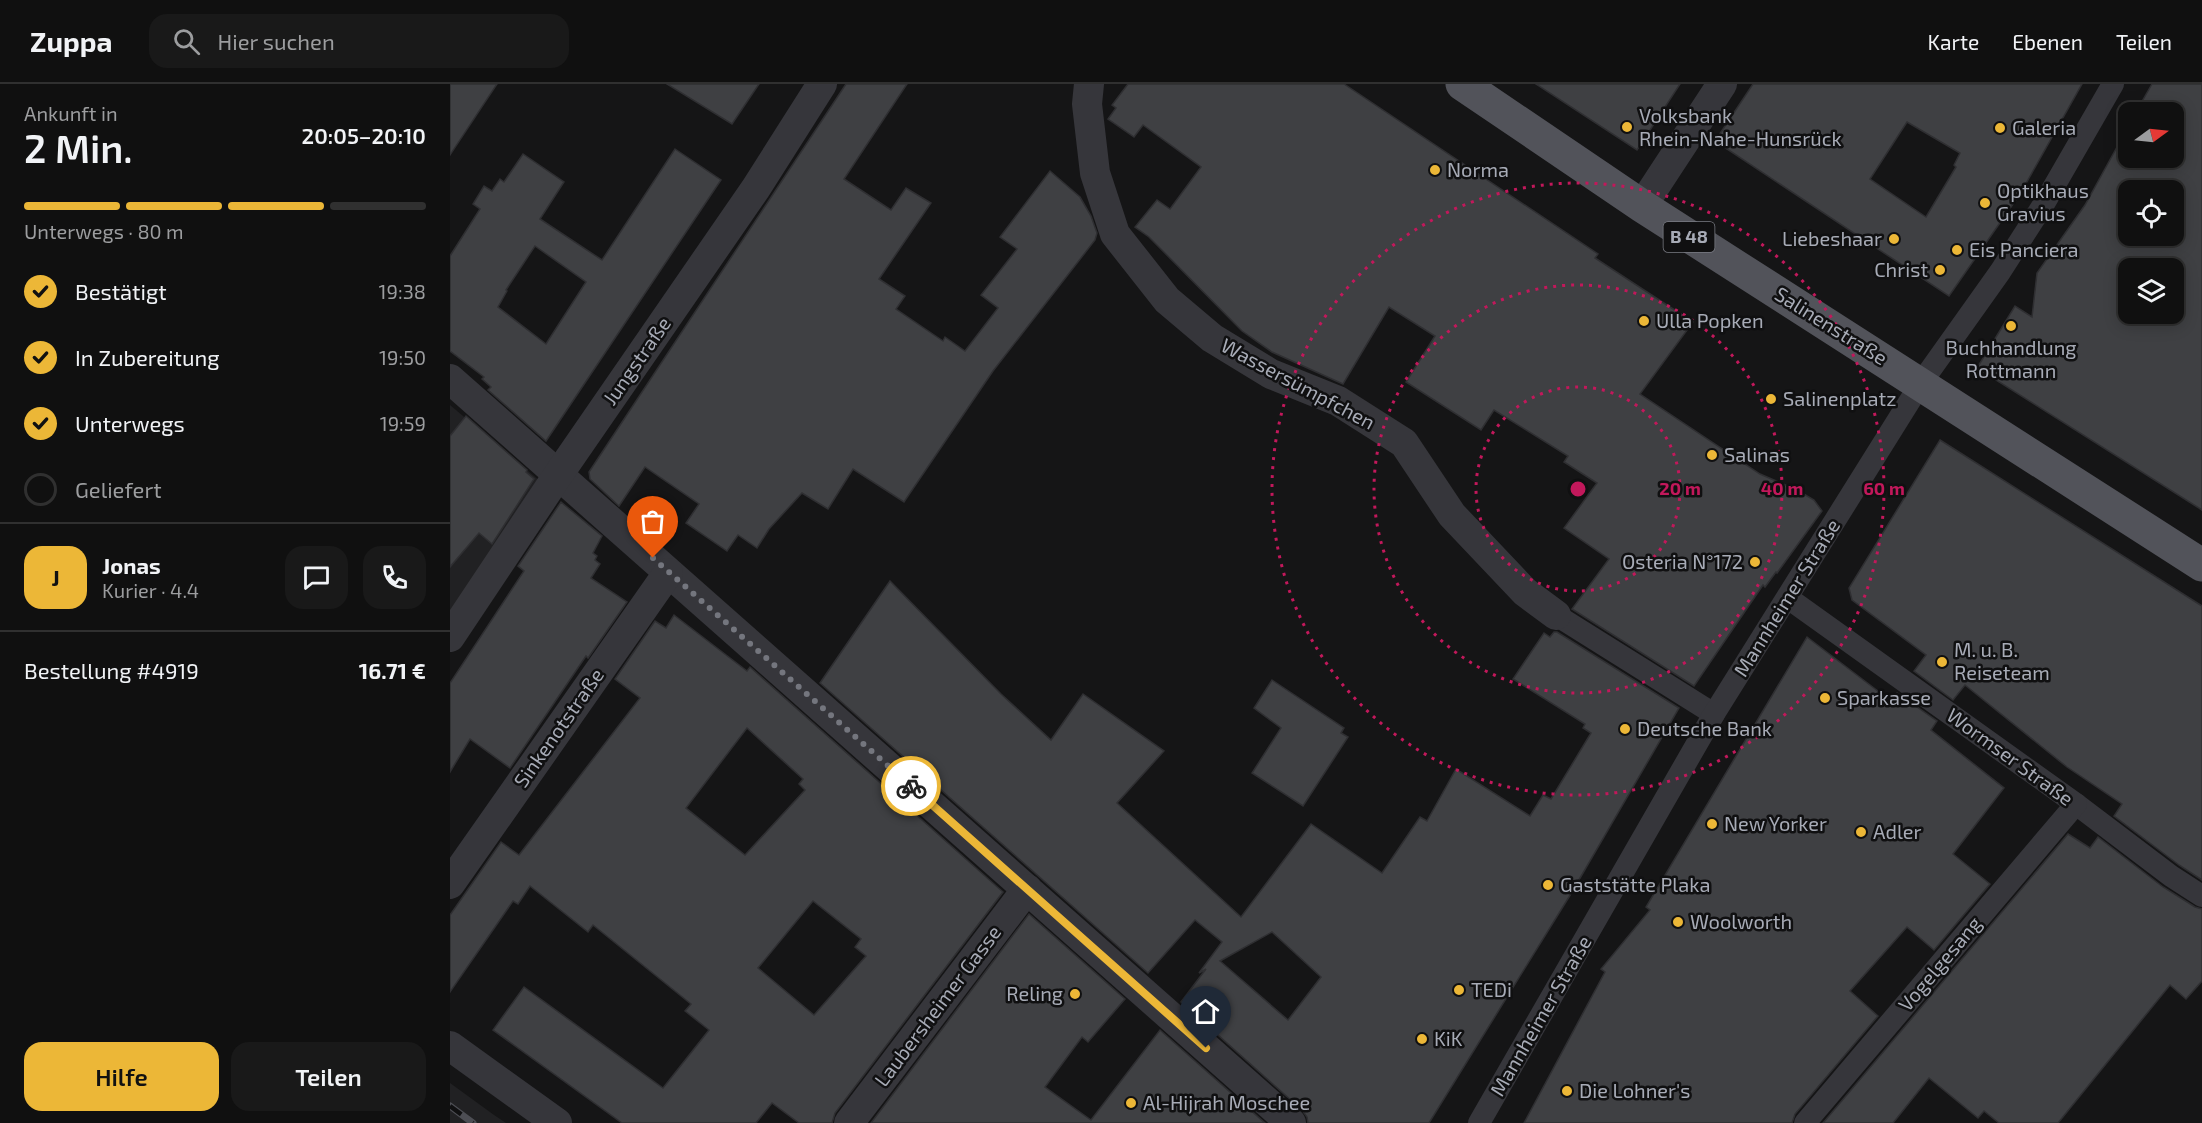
<!DOCTYPE html>
<html lang="de">
<meta charset="utf-8">
<style>
body{margin:0;font-family:"Exo 2",sans-serif;background:#191919;color:#f1f3f6;height:100vh;display:flex;flex-direction:column;font-size:22px;white-space:nowrap}
*{box-sizing:border-box;margin:0}
p{font-size:20px;color:#9c9d9f}
.icon{flex:none;width:33px;height:33px;fill:none;stroke:currentColor;stroke-width:2;stroke-linecap:round;stroke-linejoin:round}
.map{position:relative;flex:1;overflow:hidden}
.panel{display:flex;flex-direction:column;background:#101010;width:450px}
.panel>*{flex:none}
.needle{width:39px;rotate:75deg}
.fabs{position:absolute;left:1668px;top:18px;display:grid;gap:12px}
.fabs a{display:grid;place-items:center;width:66px;height:66px;border-radius:12px;background:#101010;box-shadow:0 3px 15px #0003,0 0 0 2px #303030;font-size:30px}
.pin{position:absolute;display:grid;place-items:center;width:51px;height:51px;color:#fff;margin:-62px -26px;border-radius:50% 50% 50% 0;rotate:-45deg;box-shadow:0 0 6px #0007}
.pin .icon{rotate:45deg}
.courier{position:absolute;display:grid;place-items:center;width:60px;height:60px;margin:-30px;border:4px solid #ecb737;border-radius:50%;background:#fff;color:#222;box-shadow:0 2px 8px #0007}
.head em{font-style:normal;font-weight:600}
.head div{display:flex;flex-direction:column-reverse}
.head{display:flex;align-items:center;justify-content:space-between;height:102px;padding:0 24px}
h1{font-size:39px;font-weight:600;line-height:45px}
.bar{display:grid;grid-template-columns:repeat(4,1fr);gap:9px 6px;align-content:center;height:72px;padding:0 24px}
.bar i{height:8px;border-radius:4px;background:#303030}
.bar .selected{background:#ecb737}
.bar p{grid-column:span 4}
.line{display:flex;align-items:center;gap:15px;padding:0 24px;border-top:2px solid #303030}
.line div{flex:1}
.round{display:grid;place-items:center;flex:none;width:63px;height:63px;border-radius:18px;background:#191919}
ol{padding:0 24px;list-style:none}
li{display:flex;align-items:center;gap:18px;height:66px}
li p{margin-inline-start:auto}
li .icon{padding:6px;border-radius:50%;background:#ecb737;color:#111;stroke-width:4}
li:last-child{color:#9c9d9f}
li i{width:33px;height:33px;border:3px solid #303030;border-radius:50%}
.action{display:flex;gap:12px;margin-top:auto;padding:12px 24px}
.action a{flex:1;height:69px;border-radius:18px;background:#ecb737;color:#111;font-size:24px;font-weight:600;line-height:69px;text-align:center}
.action a+a{background:#191919;color:#f1f3f6}
header{display:flex;align-items:center;gap:36px;box-sizing:border-box;height:84px;padding:0 30px;background:#101010;border-bottom:2px solid #303030}
header strong{font-size:28px}
nav{display:flex;gap:33px;margin-inline-start:auto;font-size:21px}
.search{width:420px;height:54px;background:#191919;display:flex;align-items:center;gap:15px;box-sizing:border-box;padding:0 21px;border-radius:18px;color:#9c9d9f;font-size:22px}
main{display:flex;flex:1;min-height:0}
.map>svg:first-child{display:block}
.built{fill:#212123}
.building{fill:#3f4043;stroke:#2f2f32;stroke-width:1.5;fill-rule:evenodd}
.lines{fill:none;stroke-linecap:round;stroke-linejoin:round}
.pedestrian{stroke:#36363b;stroke-width:22}
.minor{stroke:#36363b;stroke-width:30}
.primary{stroke:#52535a;stroke-width:33}
.rail-casing{stroke:#4d4e54;stroke-width:7}
.rail{stroke:#101011;stroke-width:4.5;stroke-dasharray:14;stroke-linecap:butt}
.done{stroke:#74767e;stroke-width:6;stroke-dasharray:0 10.8}
.route{stroke:#ecb737;stroke-width:8}
.ring{fill:none;stroke:#c2185b;stroke-width:3;stroke-dasharray:3 6}
.poi-dot{fill:#ecb737;stroke:#101011;stroke-width:2}
.labels{text-anchor:middle;stroke-width:5;stroke-linejoin:round;paint-order:stroke}
.shield{fill:#101011;stroke:#7a7c84;stroke-width:1.5}
.shield-label{font-size:18px;font-weight:bold;fill:#a7abb6}
.poi-label{font-size:20px;fill:#a7abb6;stroke:#101011;text-anchor:start}
.street-label{font-size:20px;fill:#a7abb6;stroke:#101011}
.centre{fill:#c2185b;stroke:#101011;stroke-width:3}
.ring-label{font-size:18px;text-anchor:middle;font-weight:bold;fill:#c2185b;stroke:#101011;stroke-width:5;stroke-linejoin:round;paint-order:stroke}
</style>
<header>
<strong>Zuppa</strong>
<div class="search"><svg class="icon" aria-label="search" viewBox="0 0 24 24"><circle cx="10" cy="10" r="6"/><path d="M15 15l6 6"/></svg>Hier suchen</div>
<nav><a>Karte</a><a>Ebenen</a><a>Teilen</a></nav>
</header>
<main>
<section class="panel">
<div class="head"><div><h1>2 Min.</h1><p>Ankunft in</p></div><em>20:05–20:10</em></div>
<div class="bar"><i class="selected"></i><i class="selected"></i><i class="selected"></i><i></i><p>Unterwegs · 80 m</p></div>
<ol>
<li><svg class="icon" aria-label="check" viewBox="0 0 24 24"><path d="M5 12l5 5 9-10"/></svg>Bestätigt<p>19:38</p></li>
<li><svg class="icon" aria-label="check" viewBox="0 0 24 24"><path d="M5 12l5 5 9-10"/></svg>In Zubereitung<p>19:50</p></li>
<li><svg class="icon" aria-label="check" viewBox="0 0 24 24"><path d="M5 12l5 5 9-10"/></svg>Unterwegs<p>19:59</p></li>
<li><i></i>Geliefert</li>
</ol>
<div class="line" style="height:108px"><b class="round" style="background:#ecb737;color:#111">J</b><div><b>Jonas</b><p>Kurier · 4.4</p></div><a class="round"><svg class="icon" aria-label="chat" viewBox="0 0 24 24"><path d="M4 5h16v11H9l-5 4z"/></svg></a><a class="round"><svg class="icon" aria-label="phone" viewBox="0 0 24 24"><path d="M5 4h4l2 5-3 2q2 4 5 5l2-3 5 2v4C11 20 4 13 5 4z"/></svg></a></div>
<div class="line" style="height:78px"><div>Bestellung #4919</div><b>16.71 €</b></div>
<div class="action"><a>Hilfe</a><a>Teilen</a></div>
</section>
<div class="map">
<svg width="1752" height="1039" viewBox="0 0 1752 1039">
<rect width="100%" height="100%" fill="#151516"/>
<!-- built -->
<g class="built">
<polygon points="0,321 91,398 0,531"/>
<polygon points="0,999 44,1031 56,1039 0,1039"/>
</g>
<!-- building -->
<g class="building">
<polygon points="0,0 47,0 0,71"/>
<polygon points="217,0 309,0 282,40"/>
<polygon points="396,0 457,0 394,95 441,126 456,104 481,119 429,195 455,212 446,225 493,257 495,253 515,267 548,224 531,211 567,165 550,153 600,87 630,113 641,132 647,149 645,156 543,287 454,418 403,385 378,425 352,409 319,445 307,464 288,451 277,467 236,439 249,420 195,383 169,422 140,395 139,388"/>
<polygon points="678,0 894,0 1148,170 1145,174 1243,238 1190,310 1310,390 1347,406 1364,416 1372,427 1327,489 1326,488 1315,503 1313,501 1244,602 1122,525 1159,475 1114,444 1147,399 1114,378 1118,372 1044,326 1031,346 956,298 985,252 939,223 893,300 822,268 792,247 699,153 685,143 707,116 720,125 751,83 693,41 684,53 658,35 666,24 662,21"/>
<polygon points="1086,0 1230,0 1187,66"/>
<path d="M1303,0h329l-62,110 -71,102 -234,-155zM1457,38l53,31 -6,12 2,2 -30,50 -56,-38z"/>
<path d="M1702,0h50v426l-225,-142 38,-62 17,11 5,-44 48,-68 43,-78v31h46v-46h-38zM1678,106h46v46h-46zM1678,184h46v46h-46z"/>
<path d="M225,65l46,31 -175,261 -58,-51 3,-3 -9,-8 2,-2 -34,-26v-95l30,-47 -7,-5 11,-18 8,5 8,-12 4,3 19,-28 41,28 -24,37 62,41zM85,162l51,36 -40,62 -48,-37 9,-16 -1,-1z"/>
<polygon points="16,332 77,386 76,388 84,395 42,460 29,449 0,483 0,352"/>
<polygon points="1490,356 1752,522 1752,796 1729,781 1664,732 1672,720 1617,683 1515,601 1503,616 1464,587 1476,571 1402,516 1399,504"/>
<polygon points="111,418 152,452 143,469 147,472 145,476 150,480 141,494 177,518 138,574 136,572 60,684 20,655 0,688 0,599 74,487 68,482"/>
<path d="M440,497l111,113 50,46 32,-46 81,57 -47,52 124,114 70,-93 71,49 38,-56 7,4 29,-52 74,47 13,-21 8,4 40,-66 -8,-5 2,-4 -72,-45 31,-46 6,4 4,-5h3l122,76 -110,189 -140,226h-121l-1,-6 -5,-7 -121,-108 25,-33 -7,4 23,-31 -27,-22 -47,53 -328,-290zM822,848l49,45 -33,43 -68,-59z"/>
<path d="M224,531l73,56 3,-4 253,225 -168,221 -3,10h-33l-27,-20 -16,20h-134l-129,-93 31,-43 139,101 46,-58 -24,-19 6,-7 -98,-79 -5,7 -58,-46 -12,18 -5,-3 -63,91v-77l51,-73 18,13 121,-157 -25,-19 40,-58 11,7zM297,644l56,51 -4,5 6,6 -60,65 -59,-47zM363,817l48,38 -6,8 11,9 -52,59 -56,-47z"/>
<polygon points="1357,553 1441,617 1447,609 1487,637 1481,646 1554,704 1503,770 1540,800 1484,866 1457,843 1400,907 1428,932 1345,1030 1342,1039 1074,1039 1155,888 1151,885 1200,826 1196,823"/>
<polygon points="822,596 894,644 891,649 898,653 853,722 802,689 831,644 804,624"/>
<polygon points="1618,750 1640,764 1648,753 1713,803 1745,823 1752,825 1752,897 1736,915 1720,901 1608,1039 1549,1039 1534,1027 1528,1034 1479,994 1443,1039 1373,1039"/>
<polygon points="579,830 675,915 638,958 632,953 595,1003 641,1036 710,946 815,1039 421,1039"/>
</g>
<g class="lines">
<!-- pedestrian -->
<g class="pedestrian">
<polyline points="1338,514 1626,720 1721,792 1752,812"/>
<polyline points="1106,531 1264,630"/>
<polyline points="1029,1039 1264,630 1471,299 1550,188 1595,118 1663,0"/>
<polyline points="1355,1039 1626,720"/>
</g>
<!-- minor -->
<g class="minor">
<polyline points="639,0 637,20 645,89 665,150 717,216 762,254 821,290 888,317 954,359 1002,431 1075,508 1106,531"/>
<polyline points="1192,122 1272,0"/>
<polyline points="0,295 841,1039"/>
<polyline points="0,553 108,391 306,104 372,0"/>
<polyline points="0,800 218,489"/>
<polyline points="0,962 107,1039"/>
<polyline points="399,1039 577,805"/>
</g>
<!-- primary -->
<polyline class="primary" points="1012,0 1192,122 1752,481"/>
<defs>
<polyline id="rail" points="0,1022 23,1039"/>
</defs>
<!-- rail casing -->
<use href="#rail" class="rail-casing"/>
<!-- rail -->
<use href="#rail" class="rail"/>
</g>
<g class="lines">
<!-- done -->
<polyline class="done" points="203,474 461,702"/>
<!-- route -->
<polyline class="route" points="461,702 756,964"/>
</g>
<!-- distance rings -->
<g class="ring">
<circle cx="1128" cy="405" r="102"/>
<circle cx="1128" cy="405" r="204"/>
<circle cx="1128" cy="405" r="306"/>
</g>
<!-- markers -->
<g class="poi-dot">
<circle cx="1177" cy="43" r="6"/>
<circle cx="1550" cy="44" r="6"/>
<circle cx="985" cy="86" r="6"/>
<circle cx="1535" cy="119" r="6"/>
<circle cx="1444" cy="155" r="6"/>
<circle cx="1507" cy="166" r="6"/>
<circle cx="1490" cy="186" r="6"/>
<circle cx="1194" cy="237" r="6"/>
<circle cx="1561" cy="242" r="6"/>
<circle cx="1321" cy="315" r="6"/>
<circle cx="1262" cy="371" r="6"/>
<circle cx="1305" cy="478" r="6"/>
<circle cx="1492" cy="578" r="6"/>
<circle cx="1375" cy="614" r="6"/>
<circle cx="1175" cy="645" r="6"/>
<circle cx="1262" cy="740" r="6"/>
<circle cx="1411" cy="748" r="6"/>
<circle cx="1098" cy="801" r="6"/>
<circle cx="1228" cy="838" r="6"/>
<circle cx="1009" cy="906" r="6"/>
<circle cx="625" cy="910" r="6"/>
<circle cx="972" cy="955" r="6"/>
<circle cx="1117" cy="1007" r="6"/>
<circle cx="681" cy="1019" r="6"/>
</g>
<g class="labels">
<!-- shield labels -->
<rect class="shield" x="1213.5" y="138" width="51" height="30" rx="4.5"/>
<g class="shield-label">
<text x="1239" y="159">B 48</text>
</g>
<!-- poi labels -->
<g class="poi-label">
<text x="1189" y="39">Volksbank<tspan x="1189" dy="23">Rhein-Nahe-Hunsrück</tspan></text>
<text x="1562" y="51">Galeria</text>
<text x="997" y="93">Norma</text>
<text x="1547" y="114">Optikhaus<tspan x="1547" dy="23">Gravius</tspan></text>
<text x="1432" y="162" text-anchor="end">Liebeshaar</text>
<text x="1519" y="173">Eis Panciera</text>
<text x="1478" y="193" text-anchor="end">Christ</text>
<text x="1206" y="244">Ulla Popken</text>
<text x="1561" y="271" text-anchor="middle">Buchhandlung<tspan x="1561" dy="23">Rottmann</tspan></text>
<text x="1333" y="322">Salinenplatz</text>
<text x="1274" y="378">Salinas</text>
<text x="1293" y="485" text-anchor="end">Osteria N°172</text>
<text x="1504" y="573">M. u. B.<tspan x="1504" dy="23">Reiseteam</tspan></text>
<text x="1387" y="621">Sparkasse</text>
<text x="1187" y="652">Deutsche Bank</text>
<text x="1274" y="747">New Yorker</text>
<text x="1423" y="755">Adler</text>
<text x="1110" y="808">Gaststätte Plaka</text>
<text x="1240" y="845">Woolworth</text>
<text x="1021" y="913">TEDi</text>
<text x="613" y="917" text-anchor="end">Reling</text>
<text x="984" y="962">KiK</text>
<text x="1129" y="1014">Die Lohner's</text>
<text x="693" y="1026">Al-Hijrah Moschee</text>
</g>
<!-- street labels -->
<g class="street-label">
<text transform="translate(1381 242) rotate(32)" y="7">Salinenstraße</text>
<text transform="translate(187 277) rotate(-55)" y="7">Jungstraße</text>
<text transform="translate(848 300) rotate(28)" y="7">Wassersümpfchen</text>
<text transform="translate(1337 514) rotate(-58)" y="7">Mannheimer Straße</text>
<text transform="translate(109 644) rotate(-55)" y="7">Sinkenotstraße</text>
<text transform="translate(1560 673) rotate(36)" y="7">Wormser Straße</text>
<text transform="translate(1490 880) rotate(-50)" y="7">Vogelgesang</text>
<text transform="translate(488 922) rotate(-53)" y="7">Laubersheimer Gasse</text>
<text transform="translate(1091 932) rotate(-60)" y="7">Mannheimer Straße</text>
</g>
</g>
<circle cx="1128" cy="405" r="9" class="centre"/>
<g class="ring-label">
<text x="1230" y="411">20 m</text>
<text x="1332" y="411">40 m</text>
<text x="1434" y="411">60 m</text>
</g>
</svg>
<div class="fabs">
<a><svg class="needle" viewBox="-14 -14 28 28"><path d="M0-13l5 13h-10z" fill="#e53935"/><path d="M0 13l5-13h-10z" fill="#9c9d9f"/></svg></a>
<a><svg class="icon" aria-label="locate" viewBox="0 0 24 24"><circle cx="12" cy="12" r="6"/><path d="M12 2v4M12 18v4M2 12h4M18 12h4"/></svg></a>
<a><svg class="icon" aria-label="layers" viewBox="0 0 24 24"><path d="M12 4l9 5-9 5-9-5zM3 14l9 5 9-5"/></svg></a>
</div>
<div class="pin" style="left:203px;top:474px;background:#ea580c"><svg class="icon" aria-label="bag" viewBox="0 0 24 24"><path d="M5 8h14l-1 12H6zM9 8a3 3 0 0 1 6 0"/></svg></div>
<div class="pin" style="left:756px;top:964px;background:#1f2937"><svg class="icon" aria-label="home" viewBox="0 0 24 24"><path d="M3 11l9-7 9 7M6 9v11h12V9"/></svg></div>
<div class="courier" style="left:461px;top:702px"><svg class="icon" aria-label="bike" viewBox="0 0 24 24"><circle cx="6" cy="16" r="4"/><circle cx="18" cy="16" r="4"/><path d="M6 16l4-8h5l3 8M10 8l3 8H6M13 5h3"/></svg></div>
</div>
</main>
